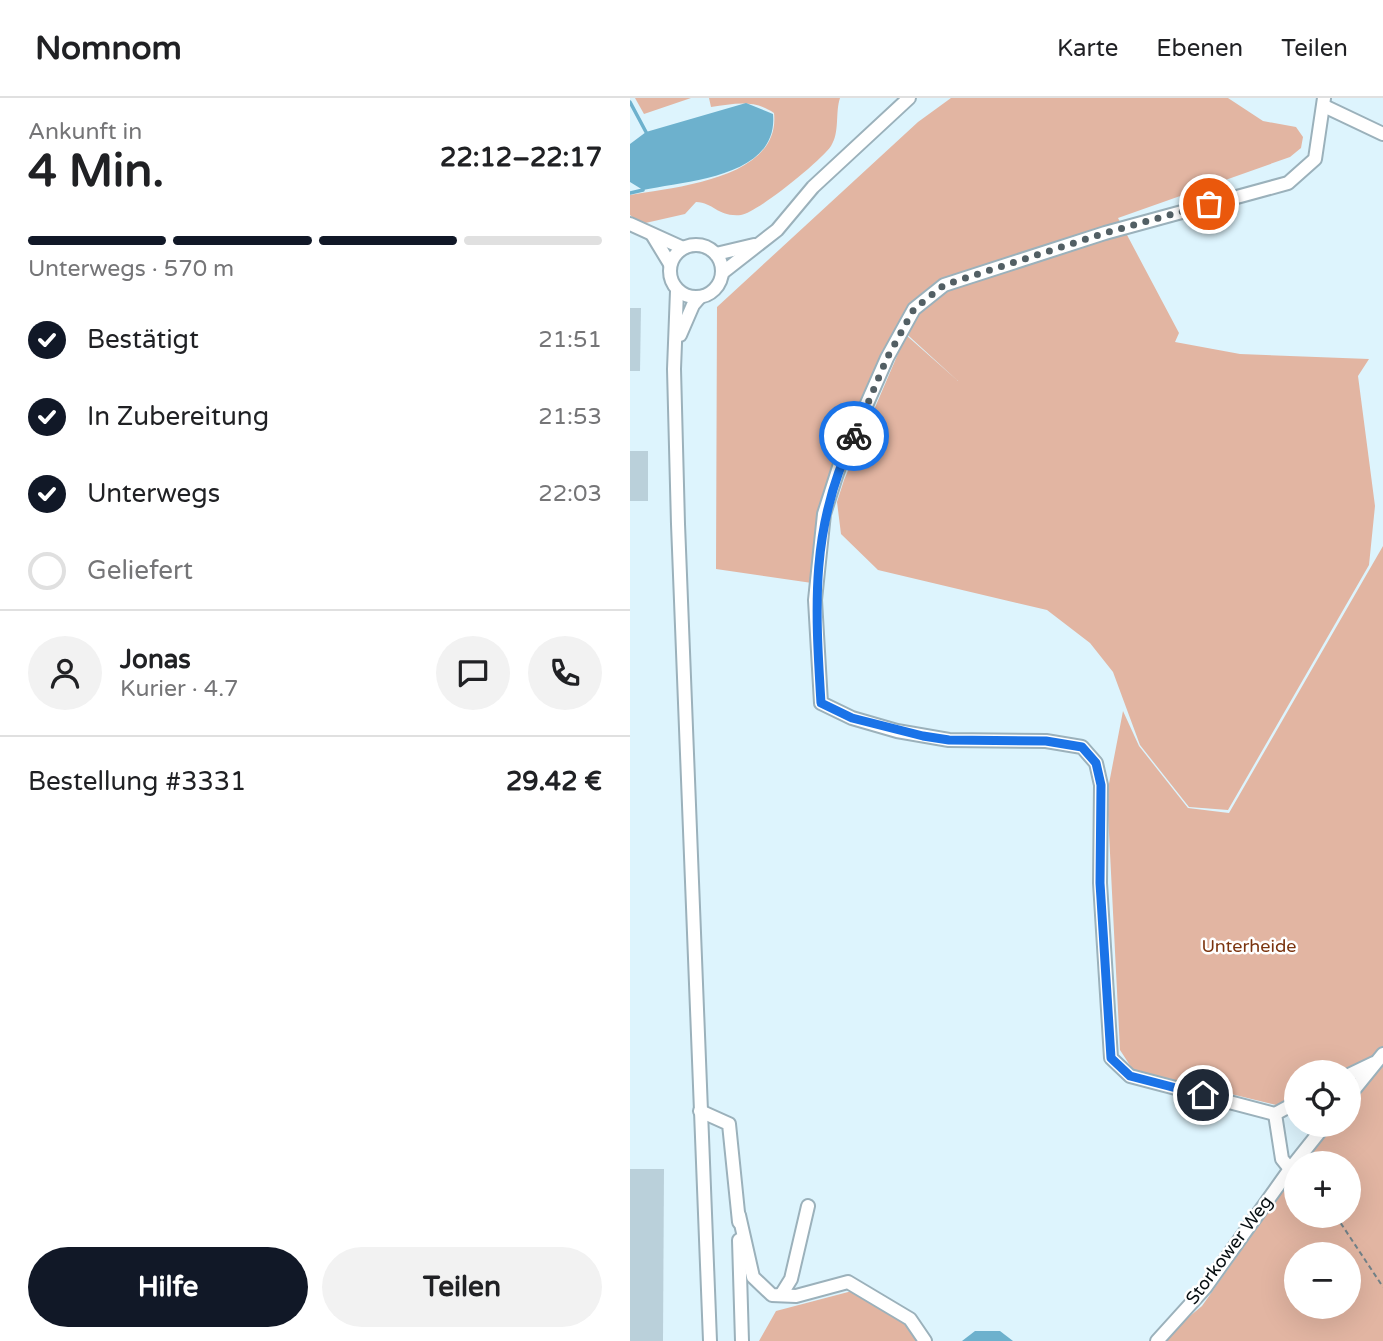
<!DOCTYPE html>
<html lang="de">
<meta charset="utf-8">
<style>
body{margin:0;font-family:"Varela Round",sans-serif;background:#f2f2f2;color:#202124;height:100vh;display:flex;flex-direction:column;font-size:26px;white-space:nowrap}
*{box-sizing:border-box;margin:0}
p{font-size:23px;color:#757577}
.icon{flex:none;width:38px;height:38px;fill:none;stroke:currentColor;stroke-width:2;stroke-linecap:round;stroke-linejoin:round}
.map{position:relative;flex:1;overflow:hidden}
.side{display:flex;flex-direction:column;background:#fff;width:630px}
.side>*{flex:none}
.fabs{position:absolute;left:654px;top:962px;display:grid;gap:14px}
.fabs a{display:grid;place-items:center;width:77px;height:77px;border-radius:50%;background:#fff;box-shadow:0 7px 28px #0002;font-size:35px}
.pin{position:absolute;display:grid;place-items:center;width:60px;height:60px;color:#fff;margin:-30px;border:4px solid #fff;border-radius:50%;box-shadow:0 2px 7px #0007}
.courier{position:absolute;display:grid;place-items:center;width:70px;height:70px;margin:-35px;border:5px solid #1a73e8;border-radius:50%;background:#fff;color:#222;box-shadow:0 2px 9px #0007}
.head em{font-style:normal;font-weight:700}
.head div{display:flex;flex-direction:column-reverse}
.head{display:flex;align-items:center;justify-content:space-between;height:119px;padding:0 28px}
h1{font-size:46px;font-weight:700;line-height:52px}
.bar{display:grid;grid-template-columns:repeat(4,1fr);gap:10px 7px;align-content:center;height:84px;padding:0 28px}
.bar i{height:9px;border-radius:5px;background:#e0e0e0}
.bar .active{background:#111827}
.bar p{grid-column:span 4}
.line{display:flex;align-items:center;gap:18px;padding:0 28px;border-top:2px solid #e0e0e0}
.line div{flex:1}
.round{display:grid;place-items:center;flex:none;width:74px;height:74px;border-radius:37px;background:#f2f2f2}
ol{padding:0 28px;list-style:none}
li{display:flex;align-items:center;gap:21px;height:77px}
li p{margin-inline-start:auto}
li .icon{padding:7px;border-radius:50%;background:#111827;color:#fff;stroke-width:4}
li:last-child{color:#757577}
li i{width:38px;height:38px;border:4px solid #e0e0e0;border-radius:50%}
.button{display:flex;gap:14px;margin-top:auto;padding:14px 28px}
.button a{flex:1;height:80px;border-radius:42px;background:#111827;color:#fff;font-size:28px;font-weight:700;line-height:80px;text-align:center}
.button a+a{background:#f2f2f2;color:#202124}
header{display:flex;align-items:center;gap:42px;box-sizing:border-box;height:98px;padding:0 35px;background:#fff;border-bottom:2px solid #e0e0e0}
header strong{font-size:33px}
nav{display:flex;gap:38px;margin-inline-start:auto;font-size:24px}
main{display:flex;flex:1;min-height:0}
.map>svg:first-child{display:block}
.green{fill:#e2b5a2;fill-rule:evenodd}
.water{fill:#6db1cd}
.lines{fill:none;stroke-linecap:round;stroke-linejoin:round}
.stream{stroke:#6db1cd;stroke-width:3.5}
.building{fill:#bad0da}
.minor-casing{stroke:#9bb1bb;stroke-width:16}
.path{stroke:#728288;stroke-width:2;stroke-dasharray:5 3.5;stroke-linecap:butt}
.minor{stroke:#fff;stroke-width:12}
.done{stroke:#525f64;stroke-width:7;stroke-dasharray:0 12.6}
.route{stroke:#1a73e8;stroke-width:9}
.labels{text-anchor:middle;stroke-width:5;stroke-linejoin:round;paint-order:stroke}
.park-label{font-size:18px;fill:#7b340f;stroke:#fff}
.street-label{font-size:18px;fill:#070f12;stroke:#fff}
</style>
<header>
<strong>Nomnom</strong>
<nav><a>Karte</a><a>Ebenen</a><a>Teilen</a></nav>
</header>
<main>
<section class="side">
<div class="head"><div><h1>4 Min.</h1><p>Ankunft in</p></div><em>22:12–22:17</em></div>
<div class="bar"><i class="active"></i><i class="active"></i><i class="active"></i><i></i><p>Unterwegs · 570 m</p></div>
<ol>
<li><svg class="icon" aria-label="check" viewBox="0 0 24 24"><path d="M5 12l5 5 9-10"/></svg>Bestätigt<p>21:51</p></li>
<li><svg class="icon" aria-label="check" viewBox="0 0 24 24"><path d="M5 12l5 5 9-10"/></svg>In Zubereitung<p>21:53</p></li>
<li><svg class="icon" aria-label="check" viewBox="0 0 24 24"><path d="M5 12l5 5 9-10"/></svg>Unterwegs<p>22:03</p></li>
<li><i></i>Geliefert</li>
</ol>
<div class="line" style="height:126px"><a class="round"><svg class="icon" aria-label="person" viewBox="0 0 24 24"><circle cx="12" cy="8" r="4"/><path d="M4 21q1-7 8-7t8 7"/></svg></a><div><b>Jonas</b><p>Kurier · 4.7</p></div><a class="round"><svg class="icon" aria-label="chat" viewBox="0 0 24 24"><path d="M4 5h16v11H9l-5 4z"/></svg></a><a class="round"><svg class="icon" aria-label="phone" viewBox="0 0 24 24"><path d="M5 4h4l2 5-3 2q2 4 5 5l2-3 5 2v4C11 20 4 13 5 4z"/></svg></a></div>
<div class="line" style="height:91px"><div>Bestellung #3331</div><b>29.42 €</b></div>
<div class="button"><a>Hilfe</a><a>Teilen</a></div>
</section>
<div class="map">
<svg width="753" height="1243" viewBox="0 0 753 1243">
<rect width="100%" height="100%" fill="#ddf4fd"/>
<!-- green -->
<g class="green">
<polygon points="5,0 61,0 14,16"/>
<path d="M79,0h131c-5,15 0,34 -9,48 -9,14 -74,67 -90,69 -24,2 -26,-12 -45,-13l-11,12 -44,10 -11,-9v-20c47,-8 151,-17 144,-82 -20,-14 -40,-9 -63,-6z"/>
<polygon points="321,0 598,0 633,23 666,29 673,39 671,50 660,59 488,120 549,235 545,244 610,256 739,261 728,278 745,408 739,467 598,712 559,709 510,647 483,574 460,545 417,512 248,472 211,436 207,404 214,382 276,237 328,283 269,229 248,264 236,303 209,353 195,397 182,485 86,471 87,209 288,24"/>
<path d="M753,448v795h-216l12,-16 23,-19 95,-135v45h52v-52h-47l11,-16v-23h36v-52h-52v37l-164,-40 -13,-20 -13,-256 16,-83 16,35 49,62 41,5zM667,1157h52v52h-52z"/>
<path d="M222,1193c16,9 64,32 67,50h-160l17,-30z"/>
</g>
<!-- water -->
<g class="water">
<path d="M116,5l27,11c6,63 -86,67 -130,76l-13,-8v-38l16,-12z"/>
<polygon points="345,1233 370,1233 383,1243 332,1243"/>
</g>
<g class="lines">
<!-- stream -->
<g class="stream">
<polyline points="0,4 16,34"/>
<polyline points="0,95 13,92"/>
</g>
</g>
<!-- building -->
<g class="building">
<polygon points="0,210 11,210 10,273 0,273"/>
<rect x="0" y="353" width="18" height="50"/>
<polygon points="0,1071 34,1071 33,1243 0,1243"/>
</g>
<g class="lines">
<defs>
<g id="minor">
<polyline points="694,8 753,36"/>
<polyline points="0,126 53,150"/>
<polyline points="23,138 40,166"/>
<circle cx="66" cy="173" r="26"/>
<polyline points="86,156 124,147"/>
<polyline points="92,175 147,132 183,89 279,0"/>
<polyline points="47,193 44,271 48,426 80,1243"/>
<polyline points="50,237 63,207 69,200"/>
<polyline points="719,977 744,965"/>
<polyline points="719,998 753,956"/>
<polyline points="70,1013 99,1026 109,1124"/>
<polyline points="645,1016 500,978 481,960 470,785 471,687 466,665 452,649 416,643 319,642 267,633 222,620 191,605 185,502 194,416 209,369 257,260 284,211 314,187 475,135 658,85 685,61 694,0"/>
<polyline points="660,1071 652,1061 645,1016 667,1004"/>
<polyline points="109,1117 123,1179 142,1197 166,1198 218,1184 280,1221 295,1243"/>
<polyline points="109,1142 112,1243"/>
<polyline points="151,1197 161,1181 178,1108"/>
<polyline points="527,1243 575,1190 660,1071 695,1027"/>
</g>
</defs>
<!-- minor casing -->
<use href="#minor" class="minor-casing"/>
<!-- path -->
<polyline class="path" points="706,1118 753,1189"/>
<!-- minor -->
<use href="#minor" class="minor"/>
</g>
<g class="lines">
<!-- done -->
<polyline class="done" points="224,338 257,260 284,211 314,187 475,135 579,106"/>
<!-- route -->
<path class="route" d="M224,338c-44,90 -39,170 -33,267l31,15 71,18 26,4 97,1 36,6 14,16 5,22 -1,98 11,175 19,18 73,19"/>
</g>
<g class="labels">
<!-- park labels -->
<g class="park-label">
<text x="619" y="854">Unterheide</text>
</g>
<!-- street labels -->
<g class="street-label">
<text transform="translate(599 1152) rotate(-53)" y="6">Storkower Weg</text>
</g>
</g>
</svg>
<div class="fabs">
<a><svg class="icon" aria-label="locate" viewBox="0 0 24 24"><circle cx="12" cy="12" r="6"/><path d="M12 2v4M12 18v4M2 12h4M18 12h4"/></svg></a>
<a>+</a>
<a>−</a>
</div>
<div class="pin" style="left:579px;top:106px;background:#ea580c"><svg class="icon" aria-label="bag" viewBox="0 0 24 24"><path d="M5 8h14l-1 12H6zM9 8a3 3 0 0 1 6 0"/></svg></div>
<div class="pin" style="left:573px;top:997px;background:#1f2937"><svg class="icon" aria-label="home" viewBox="0 0 24 24"><path d="M3 11l9-7 9 7M6 9v11h12V9"/></svg></div>
<div class="courier" style="left:224px;top:338px"><svg class="icon" aria-label="bike" viewBox="0 0 24 24"><circle cx="6" cy="16" r="4"/><circle cx="18" cy="16" r="4"/><path d="M6 16l4-8h5l3 8M10 8l3 8H6M13 5h3"/></svg></div>
</div>
</main>
